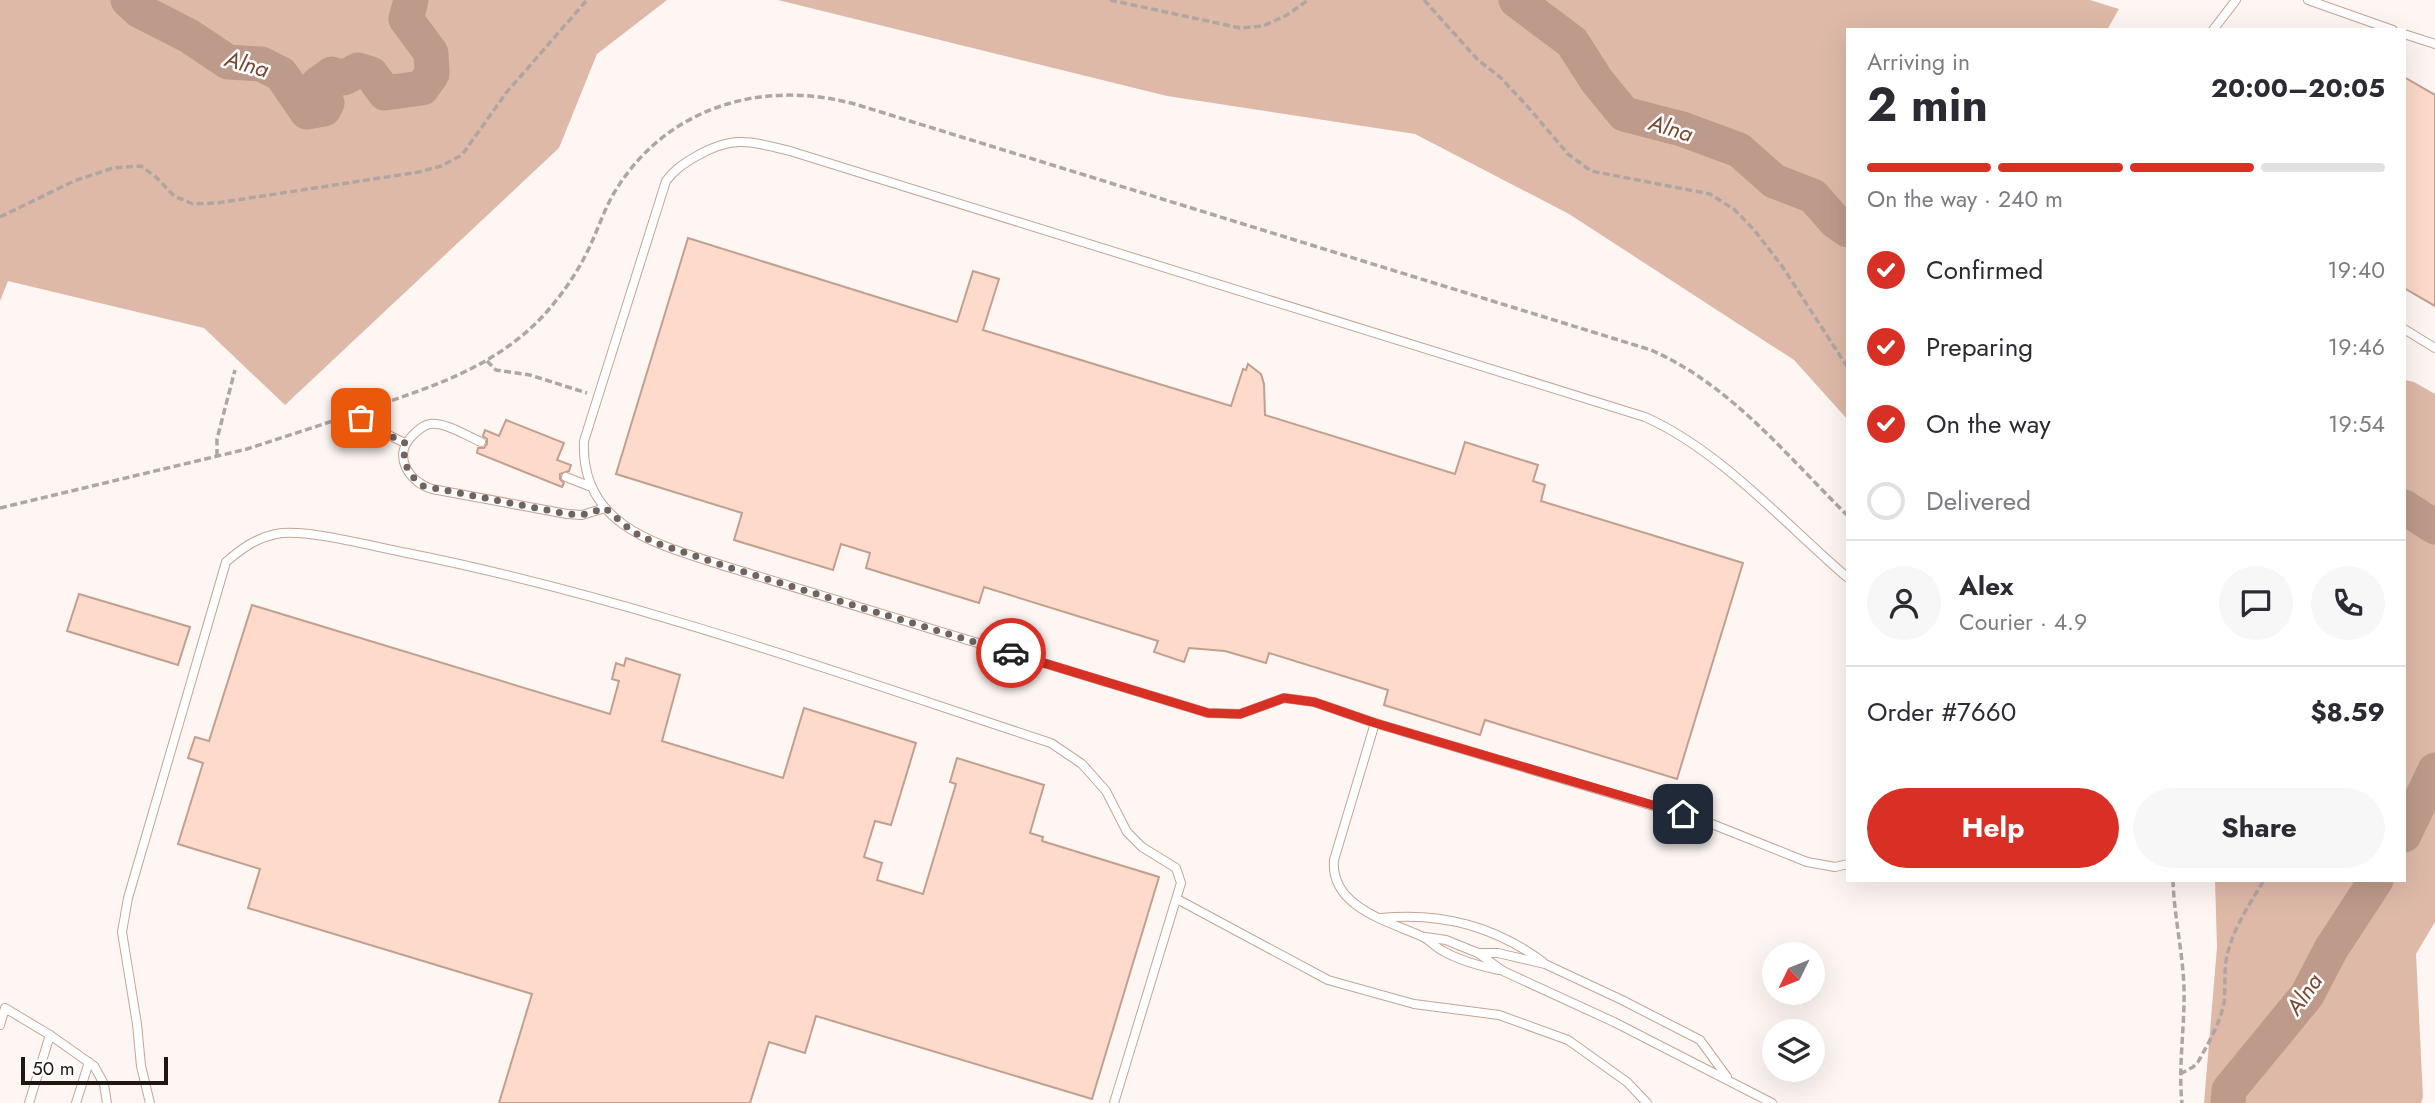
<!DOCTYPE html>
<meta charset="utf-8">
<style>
body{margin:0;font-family:Jost,sans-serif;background:#f7f7f7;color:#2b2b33;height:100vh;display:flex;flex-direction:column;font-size:26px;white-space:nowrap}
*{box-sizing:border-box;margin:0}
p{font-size:23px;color:#7c7c81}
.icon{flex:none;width:38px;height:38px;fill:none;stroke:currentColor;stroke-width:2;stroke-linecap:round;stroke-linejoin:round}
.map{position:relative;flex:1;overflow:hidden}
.panel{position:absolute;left:1846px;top:28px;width:560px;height:854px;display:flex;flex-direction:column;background:#fff;border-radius:0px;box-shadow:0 7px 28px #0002}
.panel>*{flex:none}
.needle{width:46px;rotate:227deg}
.buttons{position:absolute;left:1762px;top:942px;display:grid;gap:14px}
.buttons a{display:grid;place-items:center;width:63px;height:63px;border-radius:50%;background:#fff;box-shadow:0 7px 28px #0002;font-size:35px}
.scale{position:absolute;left:21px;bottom:18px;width:147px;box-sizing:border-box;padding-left:7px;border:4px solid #221610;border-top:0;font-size:19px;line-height:24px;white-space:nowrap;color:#221610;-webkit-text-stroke:5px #fff;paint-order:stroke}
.pin{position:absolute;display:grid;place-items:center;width:60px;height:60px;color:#fff;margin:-30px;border-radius:14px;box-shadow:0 4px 10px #0006}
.courier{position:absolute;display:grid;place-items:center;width:70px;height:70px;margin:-35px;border:5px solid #d93025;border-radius:50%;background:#fff;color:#222;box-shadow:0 2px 9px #0007}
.head em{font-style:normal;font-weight:700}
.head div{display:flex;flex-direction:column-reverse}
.head{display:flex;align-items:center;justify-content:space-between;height:119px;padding:0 21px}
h1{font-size:46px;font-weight:700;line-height:52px}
.bar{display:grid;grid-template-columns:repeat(4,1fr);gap:10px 7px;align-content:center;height:84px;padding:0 21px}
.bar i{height:9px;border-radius:5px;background:#e1e1e2}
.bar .on{background:#d93025}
.bar p{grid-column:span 4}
.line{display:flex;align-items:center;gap:18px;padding:0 21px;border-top:2px solid #e1e1e2}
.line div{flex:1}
.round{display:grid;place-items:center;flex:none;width:74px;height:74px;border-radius:37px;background:#f7f7f7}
ol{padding:0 21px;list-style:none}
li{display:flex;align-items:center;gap:21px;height:77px}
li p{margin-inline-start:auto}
li .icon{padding:7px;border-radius:50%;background:#d93025;color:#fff;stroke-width:4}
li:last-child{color:#7c7c81}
li i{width:38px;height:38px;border:4px solid #e1e1e2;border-radius:50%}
.primary-button{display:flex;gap:14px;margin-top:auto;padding:14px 21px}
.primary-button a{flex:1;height:80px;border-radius:42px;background:#d93025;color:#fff;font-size:28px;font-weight:700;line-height:80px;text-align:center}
.primary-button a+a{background:#f7f7f7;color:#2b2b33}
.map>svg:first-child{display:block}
.forest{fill:#deb9a8}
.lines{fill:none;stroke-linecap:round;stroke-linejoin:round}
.river{stroke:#be9a8a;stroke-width:35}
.building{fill:#fddac9;stroke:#c1a090;stroke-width:2}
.lane-casing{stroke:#c6a495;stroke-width:10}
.path{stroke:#afa6a1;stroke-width:3.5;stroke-dasharray:7 3.5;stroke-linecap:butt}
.lane{stroke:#fff;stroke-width:8}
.done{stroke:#6f645f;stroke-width:7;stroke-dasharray:0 12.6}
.route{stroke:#d93025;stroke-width:9}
.labels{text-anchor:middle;stroke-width:5;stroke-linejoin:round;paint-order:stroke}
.water-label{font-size:23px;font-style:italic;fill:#7a482f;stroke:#fff}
</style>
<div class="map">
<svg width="2435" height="1103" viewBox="0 0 2435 1103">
<rect width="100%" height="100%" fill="#fdf6f2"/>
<!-- forest -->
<g class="forest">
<polygon points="0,0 667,0 597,54 559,148 285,405 204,328 8,281 0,301"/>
<polygon points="778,0 2090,0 2119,9 2107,30 1848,30 1848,420 1794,360 1569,214 1415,134 1167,96"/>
<polygon points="2405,380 2414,382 2435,394 2435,922 2416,954 2423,1097 2421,1103 2204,1103 2217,947 2215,880 2404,880"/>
</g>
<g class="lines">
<!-- river -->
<g class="river">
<polyline points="128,0 140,11 189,36 228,62 261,64 281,74 307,112 324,109 327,103 318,84 332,74 344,78 358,70 371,74 385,93 422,88 432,74 431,53 406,19 411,0"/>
<polyline points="1516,0 1572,42 1597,81 1624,114 1682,129 1739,150 1774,181 1813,196 1835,221 1848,230"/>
<polyline points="2404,507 2435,527"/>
<polyline points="2404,835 2435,770"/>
<polyline points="2228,1103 2229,1090 2307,995 2331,949 2376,880"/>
</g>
</g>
<!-- building -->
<g class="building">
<polygon points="2404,77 2435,95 2435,306 2404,288"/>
<polygon points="688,238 957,322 973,271 999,279 983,330 1231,406 1243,369 1246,370 1248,364 1261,374 1264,384 1265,415 1455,474 1465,442 1538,465 1533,481 1545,485 1541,501 1743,563 1677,779 1485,720 1480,735 1384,705 1388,690 1269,653 1266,663 1225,651 1189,648 1184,662 1154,652 1158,641 984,587 979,603 866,568 870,553 841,544 833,570 734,540 742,513 616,474"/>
<polygon points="506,420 564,443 557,460 571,465 569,471 560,474 560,479 564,483 562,487 477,453 478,448 484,448 487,444 487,439 483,436 485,430 499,436"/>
<polygon points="79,594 190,627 178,665 67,631"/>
<polygon points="252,605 610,714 619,681 612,679 616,663 624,666 626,658 680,675 662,741 783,778 804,708 916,743 891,825 875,821 864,857 882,863 877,880 923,894 956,784 950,782 957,758 1044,785 1030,833 1043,837 1042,841 1159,877 1092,1099 816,1016 805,1053 769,1042 750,1103 499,1103 532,994 248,908 260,869 178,844 203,763 188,758 195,737 209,741"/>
</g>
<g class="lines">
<defs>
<g id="lane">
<polyline points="2308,0 2393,30"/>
<polyline points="2213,30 2236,0"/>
<polyline points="2404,34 2435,44"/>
<polyline points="2404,329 2435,348"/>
<polyline points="357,412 372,427 405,443"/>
<path d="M481,442c-14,-6 -36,-20 -51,-18 -7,1 -13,7 -18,12 -20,20 -3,46 20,53l135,25 15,1 23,-7"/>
<polyline points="566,477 589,486"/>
<path d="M1848,578c-62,-53 -128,-128 -203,-161l-855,-266c-40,-10 -58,-16 -95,6 -12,7 -21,13 -29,24l-82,260c-4,88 79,105 147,127l477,145 32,1 44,-16 30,4 61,21 332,99 100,40 28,5 13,-3"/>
<path d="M1375,723l-41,137c-4,47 54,61 87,76 8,3 14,11 22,15 17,10 37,15 56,19"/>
<polyline points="1177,899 1328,980 1414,1004 1499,1015 1568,1040 1627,1082 1647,1103"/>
<path d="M1381,918c59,-6 114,8 162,44"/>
<polyline points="1425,937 1446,940 1478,953 1503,971 1614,1022 1772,1103"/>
<polyline points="1478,953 1498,953 1545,964 1622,1000 1700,1040 1727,1077"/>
<polyline points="0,1025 5,1008 50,1035 94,1066 104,1084 107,1103"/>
<polyline points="29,1103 50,1035"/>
<polyline points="76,1103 89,1062"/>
<path d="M150,1103l-9,-37 -4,-42 -15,-92 6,-34 98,-336c15,-13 30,-24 50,-28 30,-6 98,13 131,19 221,44 431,120 644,190l31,21 24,27 21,41 15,15 34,21 5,15 -67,220"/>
</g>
</defs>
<!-- lane casing -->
<use href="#lane" class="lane-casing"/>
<!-- path -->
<g class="path">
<polyline points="1110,0 1240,28 1263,26 1287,15 1308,0"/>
<polyline points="1424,0 1478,60 1500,77 1528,107 1568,154 1591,171 1710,194 1735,210 1755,231 1782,266 1848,368"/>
<polyline points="0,217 74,181 113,168 141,166 156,177 174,196 193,204 217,203 419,172 441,166 462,155 506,93 587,0"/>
<polyline points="487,361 496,370 530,375 587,393"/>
<path d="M372,407c63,-21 124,-41 171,-91 19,-21 35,-44 47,-70 8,-17 14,-36 24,-53 52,-87 150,-115 244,-88l793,245c80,35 136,106 197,166"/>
<polyline points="217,456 217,439 235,370"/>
<polyline points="0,508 247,449 345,417"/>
<path d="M2173,880c1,37 10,72 11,109 1,38 -6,76 -2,114"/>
<path d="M2180,1074l13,-7 5,-5c11,-20 22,-38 26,-60 2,-18 -1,-36 5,-54 7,-24 22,-46 35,-68"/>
</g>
<!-- lane -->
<use href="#lane" class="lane"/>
</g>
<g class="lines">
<!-- done -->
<path class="done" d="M361,418l11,9 33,16c-3,19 2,31 18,43l144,28 15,1 23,-7 28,24 23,11 75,25 280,85"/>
<!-- route -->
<polyline class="route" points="1011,653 1208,713 1240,714 1284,698 1314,702 1375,723 1683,814"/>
</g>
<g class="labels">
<!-- water labels -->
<g class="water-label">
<text transform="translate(247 64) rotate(16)" y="8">Alna</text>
<text transform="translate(1671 128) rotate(17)" y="8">Alna</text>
<text transform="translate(2304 994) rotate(-55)" y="8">Alna</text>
</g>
</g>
</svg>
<div class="buttons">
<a><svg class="needle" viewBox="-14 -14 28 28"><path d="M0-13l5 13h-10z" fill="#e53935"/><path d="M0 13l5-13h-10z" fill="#7c7c81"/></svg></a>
<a><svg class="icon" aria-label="layers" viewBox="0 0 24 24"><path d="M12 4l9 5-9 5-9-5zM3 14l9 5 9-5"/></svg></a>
</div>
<div class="scale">50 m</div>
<div class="pin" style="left:361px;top:418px;background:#ea580c"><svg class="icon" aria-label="bag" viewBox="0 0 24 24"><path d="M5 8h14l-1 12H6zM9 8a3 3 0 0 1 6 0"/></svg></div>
<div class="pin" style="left:1683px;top:814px;background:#1f2937"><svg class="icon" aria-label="home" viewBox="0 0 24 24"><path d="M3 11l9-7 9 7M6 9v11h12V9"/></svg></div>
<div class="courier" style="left:1011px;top:653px"><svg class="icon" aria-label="car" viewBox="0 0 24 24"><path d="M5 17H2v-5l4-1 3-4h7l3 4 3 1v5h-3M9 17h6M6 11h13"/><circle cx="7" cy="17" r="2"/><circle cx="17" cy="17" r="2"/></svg></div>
<section class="panel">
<div class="head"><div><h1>2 min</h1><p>Arriving in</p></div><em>20:00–20:05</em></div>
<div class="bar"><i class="on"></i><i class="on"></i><i class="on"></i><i></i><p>On the way · 240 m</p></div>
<ol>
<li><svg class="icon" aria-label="check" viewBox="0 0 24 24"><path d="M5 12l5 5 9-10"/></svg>Confirmed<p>19:40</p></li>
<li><svg class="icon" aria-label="check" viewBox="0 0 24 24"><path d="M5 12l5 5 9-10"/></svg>Preparing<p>19:46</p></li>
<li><svg class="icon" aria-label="check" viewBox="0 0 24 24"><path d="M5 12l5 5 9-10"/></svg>On the way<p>19:54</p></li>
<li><i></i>Delivered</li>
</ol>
<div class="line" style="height:126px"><a class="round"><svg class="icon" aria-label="person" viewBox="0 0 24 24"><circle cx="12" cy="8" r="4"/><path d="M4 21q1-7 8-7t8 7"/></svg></a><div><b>Alex</b><p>Courier · 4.9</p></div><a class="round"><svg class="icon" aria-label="chat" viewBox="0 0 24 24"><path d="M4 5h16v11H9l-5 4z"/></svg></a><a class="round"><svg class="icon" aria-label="phone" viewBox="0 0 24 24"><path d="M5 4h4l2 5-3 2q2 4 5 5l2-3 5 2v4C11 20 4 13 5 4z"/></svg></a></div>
<div class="line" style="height:91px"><div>Order #7660</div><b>$8.59</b></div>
<div class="primary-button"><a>Help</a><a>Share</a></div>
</section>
</div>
